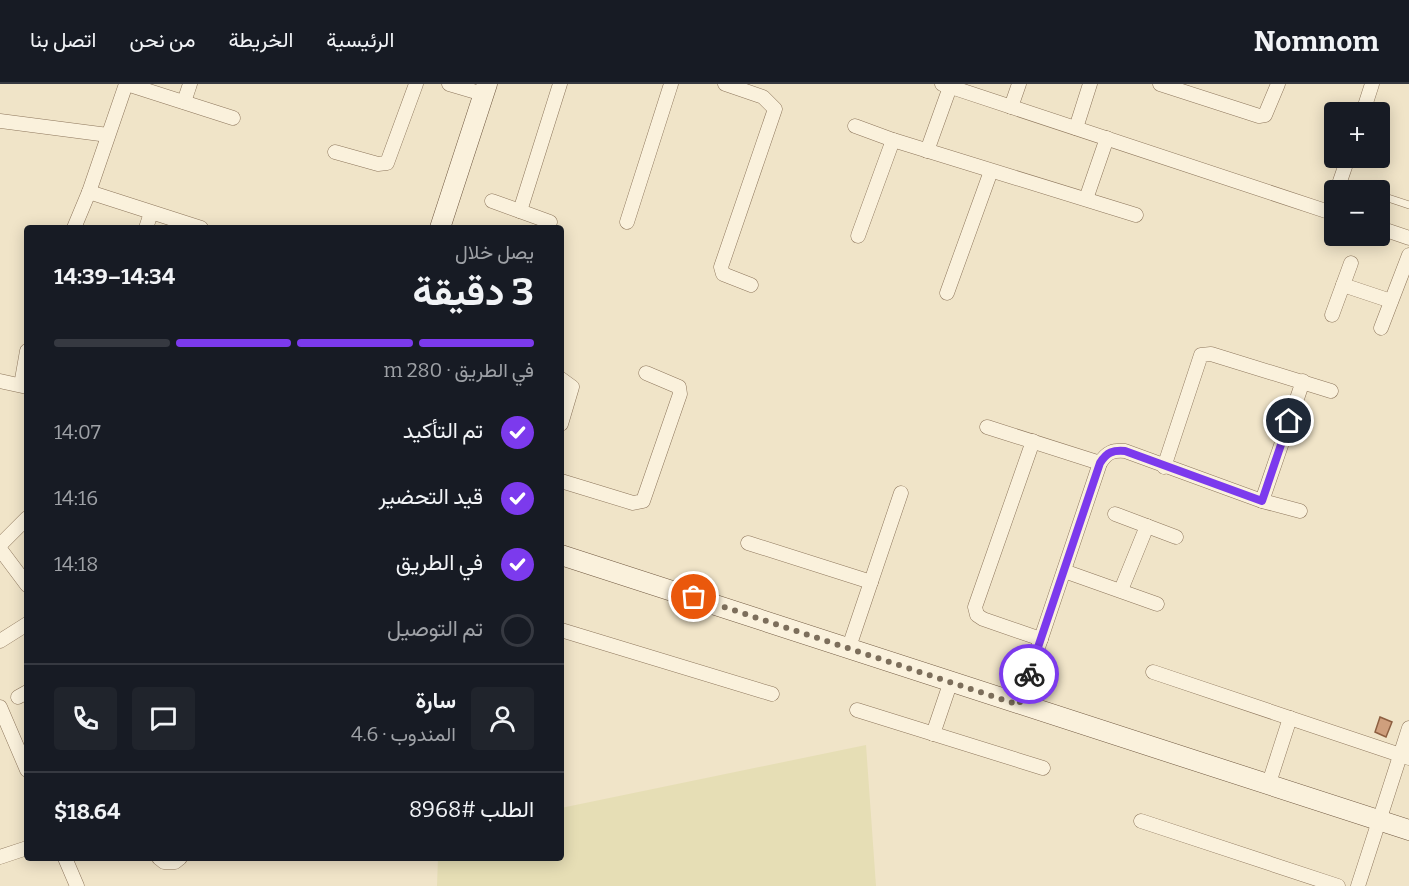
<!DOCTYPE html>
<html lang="ar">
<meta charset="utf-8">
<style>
body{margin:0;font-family:Bitter,Vazirmatn,serif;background:#20242c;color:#f1f3f6;direction:rtl;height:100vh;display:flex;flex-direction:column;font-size:22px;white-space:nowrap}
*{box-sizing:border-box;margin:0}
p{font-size:20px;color:#9ea1a6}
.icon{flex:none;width:33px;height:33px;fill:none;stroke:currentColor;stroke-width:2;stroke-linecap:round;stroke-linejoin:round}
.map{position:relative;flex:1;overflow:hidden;direction:ltr}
.panel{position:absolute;left:24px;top:141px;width:540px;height:636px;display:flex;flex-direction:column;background:#171b24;border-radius:6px;box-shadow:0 3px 15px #0003;direction:rtl}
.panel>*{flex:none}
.controls{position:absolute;left:1324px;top:18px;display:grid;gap:12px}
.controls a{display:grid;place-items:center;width:66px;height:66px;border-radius:6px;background:#171b24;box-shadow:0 3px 15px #0003;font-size:30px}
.pin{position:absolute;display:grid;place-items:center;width:51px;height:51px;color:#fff;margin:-26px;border:3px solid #fff;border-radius:50%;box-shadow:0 2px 6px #0007}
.courier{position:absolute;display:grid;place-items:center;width:60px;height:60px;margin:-30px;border:4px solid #7c3aed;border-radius:50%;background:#fff;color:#222;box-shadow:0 2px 8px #0007}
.summary em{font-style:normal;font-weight:700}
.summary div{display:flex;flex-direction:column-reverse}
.summary{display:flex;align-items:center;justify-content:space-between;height:102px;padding:0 30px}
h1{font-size:39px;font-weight:700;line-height:45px}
.bar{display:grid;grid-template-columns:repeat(4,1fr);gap:9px 6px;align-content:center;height:72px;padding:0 30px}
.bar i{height:8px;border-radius:4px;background:#363941}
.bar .selected{background:#7c3aed}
.bar p{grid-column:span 4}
.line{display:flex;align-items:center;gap:15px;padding:0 30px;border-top:2px solid #363941}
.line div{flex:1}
.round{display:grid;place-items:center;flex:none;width:63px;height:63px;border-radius:6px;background:#20242c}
ol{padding:0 30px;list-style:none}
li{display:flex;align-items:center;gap:18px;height:66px}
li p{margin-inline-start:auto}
li .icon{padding:6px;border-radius:50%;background:#7c3aed;color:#fff;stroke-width:4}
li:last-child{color:#9ea1a6}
li i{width:33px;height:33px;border:3px solid #363941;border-radius:50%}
header{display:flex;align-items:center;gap:36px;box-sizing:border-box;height:84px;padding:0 30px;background:#171b24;border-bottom:2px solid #363941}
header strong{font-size:28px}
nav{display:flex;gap:33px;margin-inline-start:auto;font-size:21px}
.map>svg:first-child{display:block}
.farmland{fill:#e6deb5}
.building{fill:#cf9f7d;stroke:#8d5f41;stroke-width:1.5}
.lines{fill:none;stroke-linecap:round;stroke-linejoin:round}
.lane-casing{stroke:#8d765c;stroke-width:8}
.street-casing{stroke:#8d765c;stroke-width:15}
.secondary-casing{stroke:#6f573f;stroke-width:21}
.lane{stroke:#faf1dc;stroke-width:7}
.street{stroke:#faf1dc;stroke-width:14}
.secondary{stroke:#faf1dc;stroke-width:20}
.done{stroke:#7c6e5b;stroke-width:6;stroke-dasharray:0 10.8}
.route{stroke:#7c3aed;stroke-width:8}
</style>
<header>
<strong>Nomnom</strong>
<nav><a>الرئيسية</a><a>الخريطة</a><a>من نحن</a><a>اتصل بنا</a></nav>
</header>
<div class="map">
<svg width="1409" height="802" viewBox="0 0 1409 802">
<rect width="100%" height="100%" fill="#f0e4c8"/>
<!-- farmland -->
<polygon class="farmland" points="866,661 876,802 437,802 438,774 561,774 561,724"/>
<!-- building -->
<polygon class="building" points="1380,633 1392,638 1386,653 1375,648"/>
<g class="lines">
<defs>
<polyline id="lane" points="1380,116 1385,113 1409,121"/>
<g id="street">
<polyline points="126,0 89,108 201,144"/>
<polyline points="127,0 233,34"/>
<polyline points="449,0 483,10"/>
<polyline points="725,0 763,13 775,25 721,183 723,190 751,201"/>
<polyline points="942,0 1335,130"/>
<polyline points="1160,0 1259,32 1265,31 1278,0"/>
<polyline points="184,18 190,0"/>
<polyline points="1011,23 1019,0"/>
<polyline points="1363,28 1372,0"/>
<polyline points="0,37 108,51"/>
<polyline points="855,42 893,56 1136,131"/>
<polyline points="1076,44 1090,0"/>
<polyline points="927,67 950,3"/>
<polyline points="335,68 378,80 387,79 416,0"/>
<polyline points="1337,106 1348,74"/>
<polyline points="1086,115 1107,54"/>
<polyline points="492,117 550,138"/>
<polyline points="520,127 560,0"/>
<polyline points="627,138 671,0"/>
<polyline points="74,144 89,108"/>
<polyline points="146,144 151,129"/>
<polyline points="1380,144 1409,154"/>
<polyline points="858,152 893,56"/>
<polyline points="1343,201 1391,217"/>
<polyline points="947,209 991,87"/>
<polyline points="1332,231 1351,179"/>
<polyline points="1381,244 1409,171"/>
<polyline points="561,295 572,303 561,340"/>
<polyline points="0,297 27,303"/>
<polyline points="21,301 27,267"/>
<polyline points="987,343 1100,379"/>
<polyline points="1033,357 975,523 977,531 983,535 1041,555"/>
<polyline points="1164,383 1201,271 1211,270 1331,307"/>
<polyline points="561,397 633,419 643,417 680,310 679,303 646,289"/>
<polyline points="1262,417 1303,297"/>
<polyline points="1115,430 1176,453"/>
<polyline points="748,459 871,498"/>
<polyline points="0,461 27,434"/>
<polyline points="0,465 27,501"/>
<polyline points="1064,487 1157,520"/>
<polyline points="1121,506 1147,442"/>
<polyline points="561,546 772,610"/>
<polyline points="0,557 27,540"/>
<polyline points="849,563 901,409"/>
<polyline points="1153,588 1409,674"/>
<polyline points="18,613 27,608"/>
<path d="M1019,620l81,-241c7,-11 13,-13 25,-12l137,50 38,10"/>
<polyline points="0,623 27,686"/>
<polyline points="857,626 1043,684"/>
<polyline points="933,650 951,597"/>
<polyline points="1268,702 1290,634"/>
<polyline points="1141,737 1338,802"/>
<polyline points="0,773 27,764"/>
<polyline points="65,774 77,802"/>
<polyline points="159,774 164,778 175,778 180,774"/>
<polyline points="1358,802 1409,644"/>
</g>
<g id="secondary">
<polyline points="440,144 487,0"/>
<polyline points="561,471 1409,746"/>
</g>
</defs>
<!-- lane casing -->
<use href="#lane" class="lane-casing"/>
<!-- street casing -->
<use href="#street" class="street-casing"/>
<!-- secondary casing -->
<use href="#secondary" class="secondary-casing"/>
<!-- lane -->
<use href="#lane" class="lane"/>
<!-- street -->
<use href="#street" class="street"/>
<!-- secondary -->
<use href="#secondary" class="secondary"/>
</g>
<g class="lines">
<!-- done -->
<polyline class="done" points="694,513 1019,621 1029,590"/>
<!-- route -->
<path class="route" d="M1029,590l71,-211c7,-11 13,-13 25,-12l137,50 27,-80"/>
</g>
</svg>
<div class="controls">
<a>+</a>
<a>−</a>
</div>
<div class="pin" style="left:694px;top:513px;background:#ea580c"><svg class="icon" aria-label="bag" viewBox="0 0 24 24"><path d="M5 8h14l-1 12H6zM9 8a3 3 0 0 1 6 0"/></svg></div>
<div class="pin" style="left:1289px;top:337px;background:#1f2937"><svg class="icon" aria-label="home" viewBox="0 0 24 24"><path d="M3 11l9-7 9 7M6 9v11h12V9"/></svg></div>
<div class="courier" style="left:1029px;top:590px"><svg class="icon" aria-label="bike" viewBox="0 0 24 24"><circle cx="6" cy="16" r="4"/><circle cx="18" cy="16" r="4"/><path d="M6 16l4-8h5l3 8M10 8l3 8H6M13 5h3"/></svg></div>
<section class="panel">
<div class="summary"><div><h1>3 دقيقة</h1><p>يصل خلال</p></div><em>14:34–14:39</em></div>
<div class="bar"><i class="selected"></i><i class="selected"></i><i class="selected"></i><i></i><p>في الطريق · 280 m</p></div>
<ol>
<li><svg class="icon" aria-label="check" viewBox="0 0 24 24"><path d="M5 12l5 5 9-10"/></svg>تم التأكيد<p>14:07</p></li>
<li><svg class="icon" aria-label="check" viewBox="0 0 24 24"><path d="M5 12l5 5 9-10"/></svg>قيد التحضير<p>14:16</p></li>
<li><svg class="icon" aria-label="check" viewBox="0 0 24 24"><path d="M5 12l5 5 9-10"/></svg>في الطريق<p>14:18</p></li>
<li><i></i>تم التوصيل</li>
</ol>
<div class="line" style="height:108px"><a class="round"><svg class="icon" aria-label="person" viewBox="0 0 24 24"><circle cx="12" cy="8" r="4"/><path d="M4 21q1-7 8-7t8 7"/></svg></a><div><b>سارة</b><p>المندوب · 4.6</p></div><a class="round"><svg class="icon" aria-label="chat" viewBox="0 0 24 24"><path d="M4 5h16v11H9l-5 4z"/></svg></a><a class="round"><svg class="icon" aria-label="phone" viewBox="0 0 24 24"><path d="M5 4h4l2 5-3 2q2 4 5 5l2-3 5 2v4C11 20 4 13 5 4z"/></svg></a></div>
<div class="line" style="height:78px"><div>الطلب #8968</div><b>$18.64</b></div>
</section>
</div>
